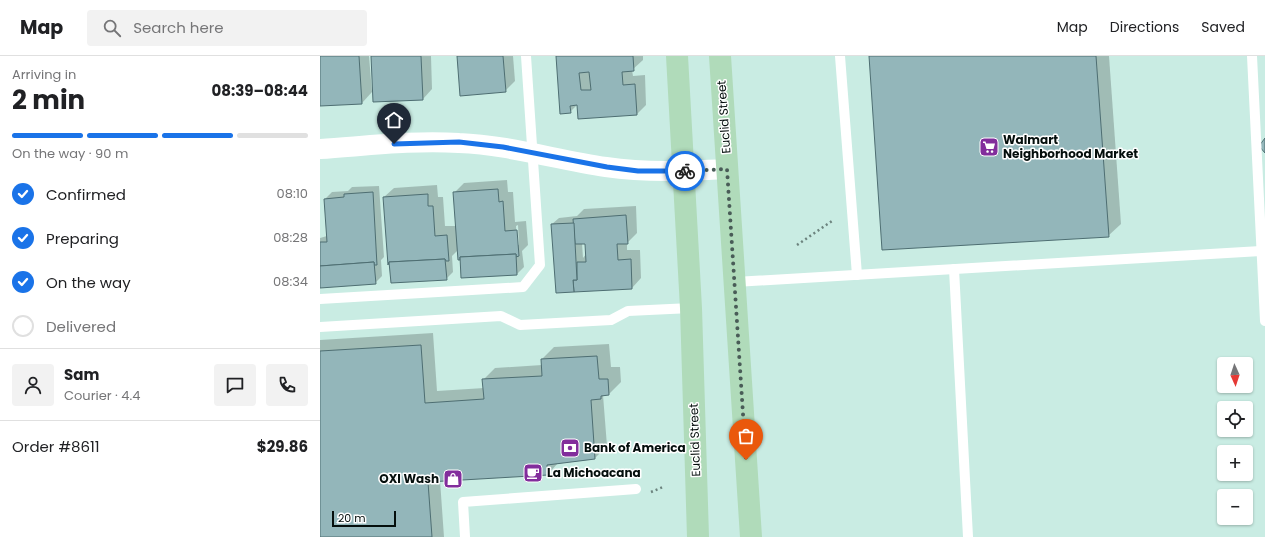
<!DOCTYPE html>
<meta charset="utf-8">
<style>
body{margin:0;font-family:Poppins,sans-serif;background:#f2f2f2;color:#202124;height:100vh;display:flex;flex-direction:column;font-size:15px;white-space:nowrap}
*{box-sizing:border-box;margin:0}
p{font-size:13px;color:#757577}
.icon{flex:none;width:22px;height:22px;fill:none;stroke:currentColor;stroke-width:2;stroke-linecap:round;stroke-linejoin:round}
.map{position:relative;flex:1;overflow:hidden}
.drawer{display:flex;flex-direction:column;background:#fff;width:320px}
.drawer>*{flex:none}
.needle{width:26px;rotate:177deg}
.tools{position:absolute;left:897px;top:301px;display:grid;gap:8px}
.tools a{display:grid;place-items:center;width:36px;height:36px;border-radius:4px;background:#fff;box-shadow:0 1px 3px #0004;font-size:20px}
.scale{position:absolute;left:12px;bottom:10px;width:64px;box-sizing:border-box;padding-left:4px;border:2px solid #040e0c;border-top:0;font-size:11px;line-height:14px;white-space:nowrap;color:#040e0c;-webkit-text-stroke:3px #fff;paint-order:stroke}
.pin{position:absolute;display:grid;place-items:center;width:34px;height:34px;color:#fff;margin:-41px -17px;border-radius:50% 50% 50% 0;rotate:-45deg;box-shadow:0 0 4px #0007}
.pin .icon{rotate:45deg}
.courier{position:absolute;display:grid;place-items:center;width:40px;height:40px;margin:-20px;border:3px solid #1a73e8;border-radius:50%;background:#fff;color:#222;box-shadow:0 1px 5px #0007}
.head em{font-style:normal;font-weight:700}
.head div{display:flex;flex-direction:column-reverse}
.head{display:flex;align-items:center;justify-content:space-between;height:68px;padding:0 12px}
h1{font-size:26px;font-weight:700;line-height:30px}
.bar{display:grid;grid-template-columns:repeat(4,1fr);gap:6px 4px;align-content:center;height:48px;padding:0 12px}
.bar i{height:5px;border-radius:3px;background:#e0e0e0}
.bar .selected{background:#1a73e8}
.bar p{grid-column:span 4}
.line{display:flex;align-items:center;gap:10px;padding:0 12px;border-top:1px solid #e0e0e0}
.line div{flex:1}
.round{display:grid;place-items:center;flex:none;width:42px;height:42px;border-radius:4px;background:#f2f2f2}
ol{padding:0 12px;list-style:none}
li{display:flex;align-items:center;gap:12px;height:44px}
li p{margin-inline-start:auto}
li .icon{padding:4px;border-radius:50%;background:#1a73e8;color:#fff;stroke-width:4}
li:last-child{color:#757577}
li i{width:22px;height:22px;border:2px solid #e0e0e0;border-radius:50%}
header{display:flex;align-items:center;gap:24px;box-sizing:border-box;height:56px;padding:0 20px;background:#fff;border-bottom:1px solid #e0e0e0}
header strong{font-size:19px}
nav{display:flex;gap:22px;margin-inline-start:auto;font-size:14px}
.search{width:280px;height:36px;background:#f2f2f2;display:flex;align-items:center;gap:10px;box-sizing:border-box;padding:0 14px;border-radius:4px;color:#757577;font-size:15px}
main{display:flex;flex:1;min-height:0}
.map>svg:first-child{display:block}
.shadow{fill:#0003;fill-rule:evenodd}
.building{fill:#93b6ba;stroke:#4e6e72;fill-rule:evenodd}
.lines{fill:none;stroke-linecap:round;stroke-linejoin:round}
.path{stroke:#6c837e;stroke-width:2.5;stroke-dasharray:2 3;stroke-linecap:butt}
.service{stroke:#fff;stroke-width:10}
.minor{stroke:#fff;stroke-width:20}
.primary{stroke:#b0dbba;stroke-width:22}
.done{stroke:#495c57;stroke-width:4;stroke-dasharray:0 7.2}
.route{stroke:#1a73e8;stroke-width:5}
.labels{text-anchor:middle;stroke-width:3;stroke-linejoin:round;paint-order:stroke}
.street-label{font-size:12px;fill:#040e0c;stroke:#fff}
.poi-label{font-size:12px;font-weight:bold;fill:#040e0c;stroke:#fff;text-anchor:start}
</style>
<header>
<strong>Map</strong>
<div class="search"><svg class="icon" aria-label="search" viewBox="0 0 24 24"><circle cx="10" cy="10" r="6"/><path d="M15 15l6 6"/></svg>Search here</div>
<nav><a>Map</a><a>Directions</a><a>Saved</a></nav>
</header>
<main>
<section class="drawer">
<div class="head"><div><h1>2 min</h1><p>Arriving in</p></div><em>08:39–08:44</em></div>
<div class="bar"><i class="selected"></i><i class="selected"></i><i class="selected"></i><i></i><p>On the way · 90 m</p></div>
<ol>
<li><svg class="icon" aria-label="check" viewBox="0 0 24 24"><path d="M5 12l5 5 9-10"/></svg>Confirmed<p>08:10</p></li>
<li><svg class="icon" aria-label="check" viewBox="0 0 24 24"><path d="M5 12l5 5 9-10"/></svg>Preparing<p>08:28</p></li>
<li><svg class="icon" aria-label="check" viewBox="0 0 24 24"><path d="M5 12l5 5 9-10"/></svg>On the way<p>08:34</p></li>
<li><i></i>Delivered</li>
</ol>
<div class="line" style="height:72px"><a class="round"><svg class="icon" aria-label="person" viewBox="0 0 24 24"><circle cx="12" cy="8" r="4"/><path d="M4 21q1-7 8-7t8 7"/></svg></a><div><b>Sam</b><p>Courier · 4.4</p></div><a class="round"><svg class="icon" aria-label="chat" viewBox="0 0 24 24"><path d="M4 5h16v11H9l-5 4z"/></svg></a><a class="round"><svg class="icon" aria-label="phone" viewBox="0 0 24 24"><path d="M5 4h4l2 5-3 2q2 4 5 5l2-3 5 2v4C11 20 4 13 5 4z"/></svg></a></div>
<div class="line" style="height:52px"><div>Order #8611</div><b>$29.86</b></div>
</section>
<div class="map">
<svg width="945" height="481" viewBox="0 0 945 481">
<rect width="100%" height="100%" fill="#c9ece3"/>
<!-- shadow -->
<g class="shadow">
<polygon points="0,0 49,0 52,36 42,47 0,49"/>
<polygon points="52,0 111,0 112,33 103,43"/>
<polygon points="138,0 193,0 195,25 185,35"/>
<polygon points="237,0 323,0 323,4 312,14 313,20 325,19 326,49 317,58 258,48 250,56"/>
<polygon points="550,0 789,0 801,168 788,180"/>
<path d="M187,124l1,12h5l2,30 11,-1 2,24 -6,6 2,16 -7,7 -58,-15 -1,-9 -6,6 1,16 -7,7 -62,-82 10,-9 43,-3 1,12h5l2,29h12l-3,-33 10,-10zM198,169l1,20h-2l-1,-19z"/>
<polygon points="59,130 64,201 61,204 62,220 55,227 0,214 0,182 7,180 5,143 12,136 28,135 32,131"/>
<path d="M316,150l1,27 -10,10v7h13l1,28 -9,10 -57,3 -23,-67 7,-6 18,-2 7,-7zM262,187h4l1,10 -4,5z"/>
<polygon points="113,277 117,335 164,332 163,324 175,312 222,309 222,303 234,291 289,288 291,311 300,311 301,326 289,338 283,339 287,390 275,402 239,406 228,418 120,424 124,481 0,481 0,284"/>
</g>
<!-- building -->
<g class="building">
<polygon points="0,0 39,0 42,48 0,50"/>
<polygon points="51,0 101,0 103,44 53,46"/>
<polygon points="137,0 183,0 186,36 140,40"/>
<path d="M236,0h77l1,15 -12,1 1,13 12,-1 2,31 -59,4 -1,-14 -7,1 1,7 -11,1zM269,16l2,18h-10l-2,-17z"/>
<polygon points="549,0 776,0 789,181 562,194"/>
<polygon points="945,82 945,97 939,90"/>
<polygon points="178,133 179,146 183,145 185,175 197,174 199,200 196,201 196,198 140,201 140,204 138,204 133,136"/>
<polygon points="53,136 57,209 54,209 54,206 0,210 0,186 7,186 4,143 24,141 24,138"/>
<polygon points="108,138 108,150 113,150 115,180 127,179 129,205 126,205 125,203 69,206 68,209 63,141"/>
<polygon points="306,159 308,188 297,188 298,204 311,203 312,233 254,236 253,224 257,224 257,206 266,206 265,188 255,188 253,163"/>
<polygon points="254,167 257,224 253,224 254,236 236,237 231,168"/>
<polygon points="196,198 197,219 141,222 140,201"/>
<polygon points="125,203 127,224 71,227 69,206"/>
<polygon points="54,206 56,228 0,232 0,210"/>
<polygon points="101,289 105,347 164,343 162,323 222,320 221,303 277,300 279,323 288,323 289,339 281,340 281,343 271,344 275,403 227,409 228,419 108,426 112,481 0,481 0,295"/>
</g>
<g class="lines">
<!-- path -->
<g class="path">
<polyline points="477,189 512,165"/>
<polyline points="331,436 343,431"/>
</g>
<!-- service -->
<g class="service">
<polyline points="520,0 537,219"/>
<polyline points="932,0 945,265"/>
<polyline points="634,213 648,481"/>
<polyline points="415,226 941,195"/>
<polyline points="0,243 203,231 220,209 206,0"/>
<polyline points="0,271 181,260 200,269 291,264 308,255 371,252"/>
<polyline points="145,481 143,446 316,433"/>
</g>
<!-- minor -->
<path class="minor" d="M0,93c46,-3 93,-9 139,-6 50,2 98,17 147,24 40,6 81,4 121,2"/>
<!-- primary -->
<g class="primary">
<polyline points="357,0 371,252 378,481"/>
<polyline points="400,0 431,481"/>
</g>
</g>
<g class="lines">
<!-- done -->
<polyline class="done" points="365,115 407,113 426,404"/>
<!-- route -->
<polyline class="route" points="74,88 139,86 183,91 287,111 318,115 365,115"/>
</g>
<!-- icons -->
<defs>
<symbol id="supermarket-square" viewBox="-11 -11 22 22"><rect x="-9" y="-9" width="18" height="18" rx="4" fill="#822d9c" stroke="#fff"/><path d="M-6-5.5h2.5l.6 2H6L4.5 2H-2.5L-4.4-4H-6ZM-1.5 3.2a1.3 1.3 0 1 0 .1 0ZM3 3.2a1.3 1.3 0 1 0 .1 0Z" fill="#fff"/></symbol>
<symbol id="bank-square" viewBox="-11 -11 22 22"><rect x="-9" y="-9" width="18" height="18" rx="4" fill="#822d9c" stroke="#fff"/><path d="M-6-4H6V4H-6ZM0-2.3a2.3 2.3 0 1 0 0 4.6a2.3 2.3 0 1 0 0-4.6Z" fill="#fff"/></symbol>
<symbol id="cafe-square" viewBox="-11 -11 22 22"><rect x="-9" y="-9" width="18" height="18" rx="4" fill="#822d9c" stroke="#fff"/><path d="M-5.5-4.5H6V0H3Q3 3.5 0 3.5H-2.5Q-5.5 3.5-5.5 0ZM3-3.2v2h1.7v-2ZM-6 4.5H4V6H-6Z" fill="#fff"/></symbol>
<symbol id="shop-square" viewBox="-11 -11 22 22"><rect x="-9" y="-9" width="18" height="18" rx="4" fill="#822d9c" stroke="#fff"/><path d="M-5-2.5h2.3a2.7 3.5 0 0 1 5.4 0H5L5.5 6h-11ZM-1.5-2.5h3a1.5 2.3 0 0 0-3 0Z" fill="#fff"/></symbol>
</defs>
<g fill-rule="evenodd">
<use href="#supermarket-square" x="658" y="80" width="22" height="22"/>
<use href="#bank-square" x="239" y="381" width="22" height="22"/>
<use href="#cafe-square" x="202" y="406" width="22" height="22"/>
<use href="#shop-square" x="122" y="412" width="22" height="22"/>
</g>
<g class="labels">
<!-- street labels -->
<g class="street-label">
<text transform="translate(404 61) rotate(-94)" y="4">Euclid Street</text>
<text transform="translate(375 384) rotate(-92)" y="4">Euclid Street</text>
</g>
<!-- poi labels -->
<g class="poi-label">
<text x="683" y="88">Walmart<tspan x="683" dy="14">Neighborhood Market</tspan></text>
<text x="264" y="396">Bank of America</text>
<text x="227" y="421">La Michoacana</text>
<text x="119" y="427" text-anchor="end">OXI Wash</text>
</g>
</g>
</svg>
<div class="tools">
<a><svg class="needle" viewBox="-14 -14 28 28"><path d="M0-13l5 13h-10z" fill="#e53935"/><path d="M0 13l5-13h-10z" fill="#757577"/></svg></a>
<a><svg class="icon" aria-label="locate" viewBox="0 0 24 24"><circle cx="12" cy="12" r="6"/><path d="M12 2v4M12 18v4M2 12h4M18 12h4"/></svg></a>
<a>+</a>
<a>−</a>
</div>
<div class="scale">20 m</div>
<div class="pin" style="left:426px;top:404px;background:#ea580c"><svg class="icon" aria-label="bag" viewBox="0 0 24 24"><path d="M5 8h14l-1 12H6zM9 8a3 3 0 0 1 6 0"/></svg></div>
<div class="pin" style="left:74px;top:88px;background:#1f2937"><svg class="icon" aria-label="home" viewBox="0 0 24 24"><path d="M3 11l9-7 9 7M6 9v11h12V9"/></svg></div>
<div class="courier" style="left:365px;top:115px"><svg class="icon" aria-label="bike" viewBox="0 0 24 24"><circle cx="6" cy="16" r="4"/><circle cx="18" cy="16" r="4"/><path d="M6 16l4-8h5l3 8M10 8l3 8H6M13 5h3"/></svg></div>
</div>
</main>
